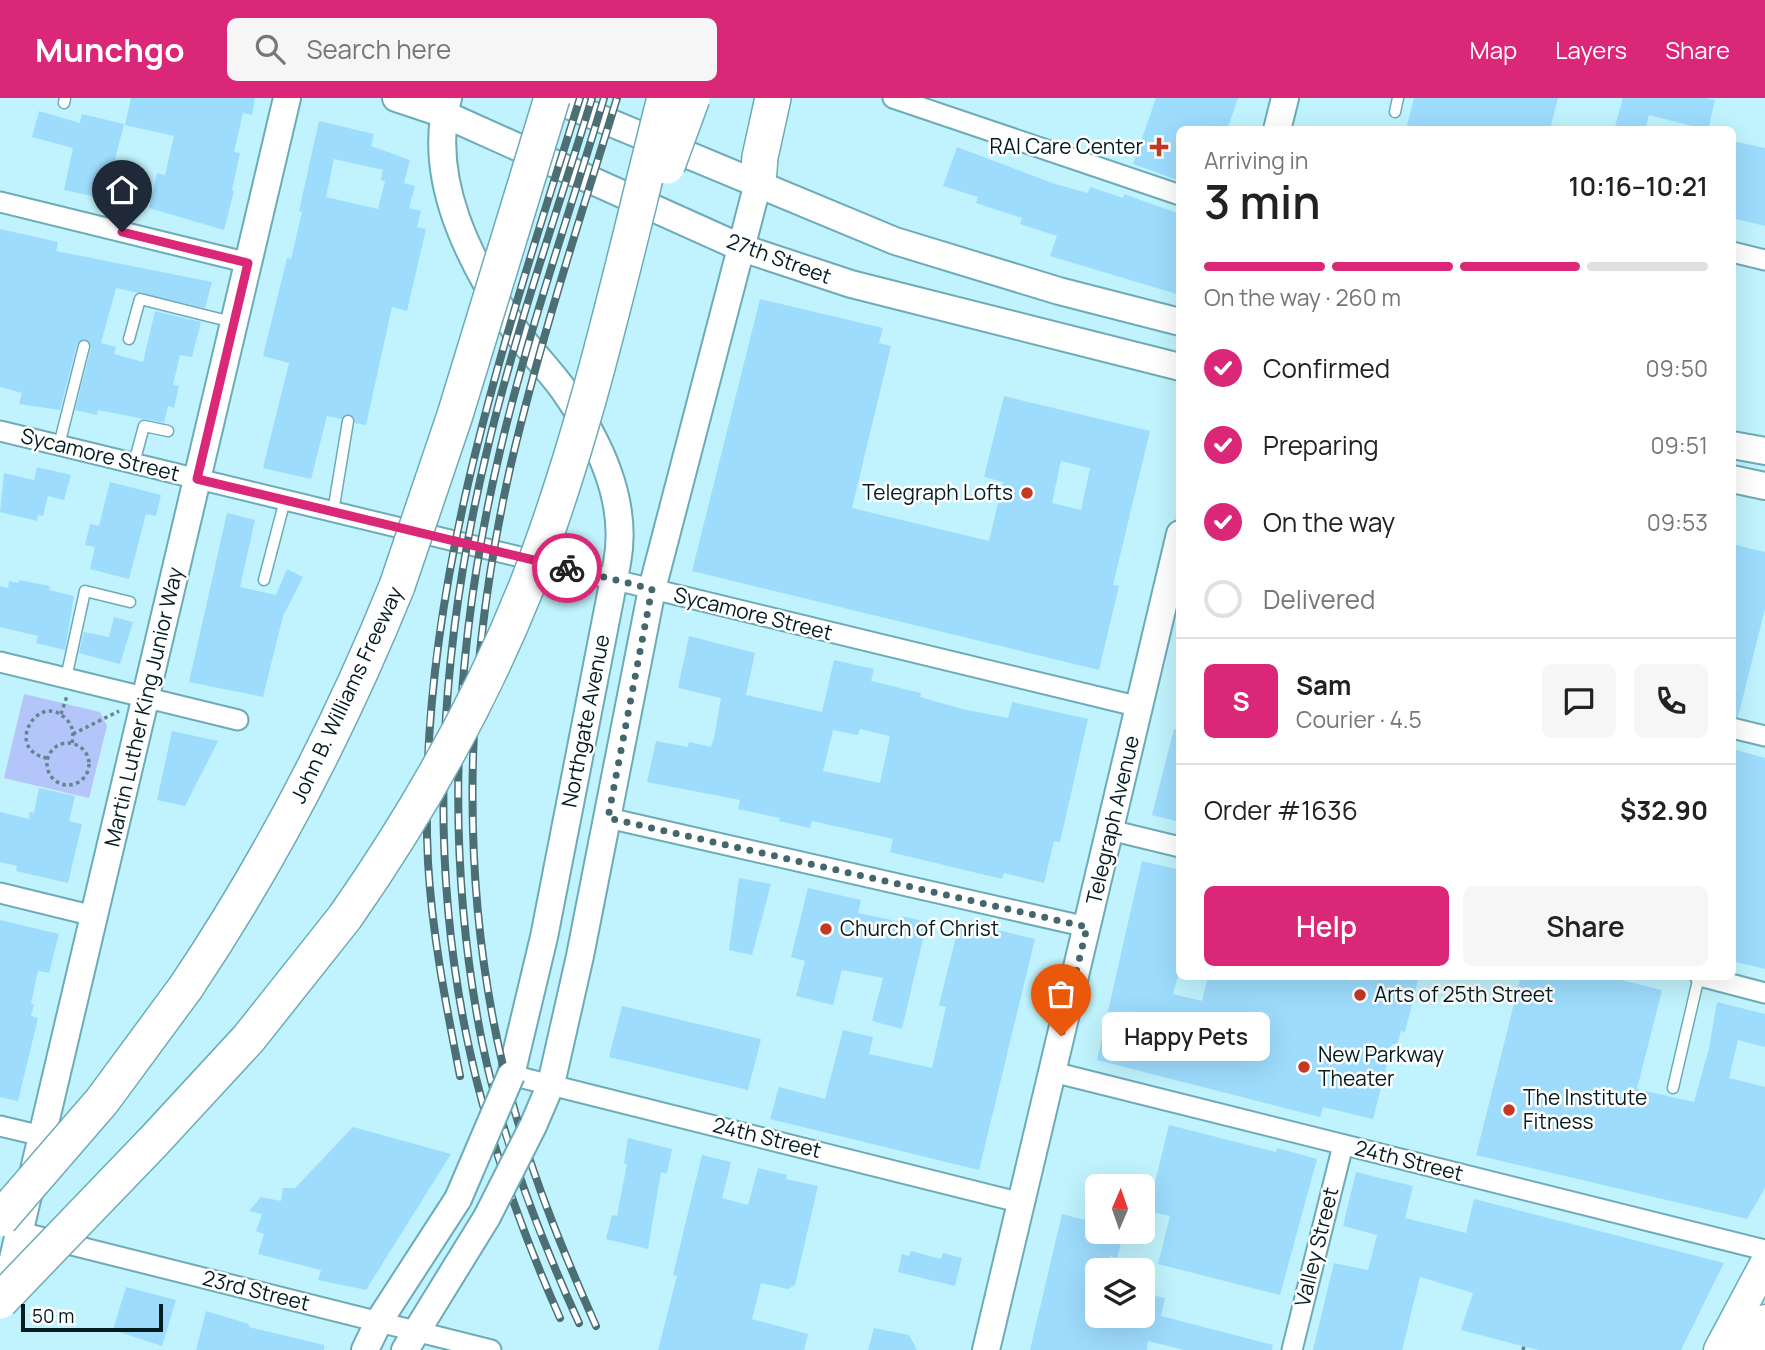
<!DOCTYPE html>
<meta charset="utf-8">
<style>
body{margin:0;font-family:Manrope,sans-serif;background:#f6f6f6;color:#222;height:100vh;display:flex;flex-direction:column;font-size:26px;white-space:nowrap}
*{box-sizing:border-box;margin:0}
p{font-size:23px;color:#767676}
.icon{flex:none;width:38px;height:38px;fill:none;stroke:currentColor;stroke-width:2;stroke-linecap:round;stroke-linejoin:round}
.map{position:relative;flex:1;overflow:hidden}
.details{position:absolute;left:1176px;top:28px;width:560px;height:854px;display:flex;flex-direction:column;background:#fff;border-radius:10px;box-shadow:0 7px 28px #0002}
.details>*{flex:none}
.needle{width:46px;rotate:2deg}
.controls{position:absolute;left:1085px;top:1076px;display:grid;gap:14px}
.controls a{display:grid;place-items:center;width:70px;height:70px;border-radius:10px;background:#fff;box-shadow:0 7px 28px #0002;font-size:35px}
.scale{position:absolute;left:21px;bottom:18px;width:142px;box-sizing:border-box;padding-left:7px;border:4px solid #021c20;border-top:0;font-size:19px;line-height:24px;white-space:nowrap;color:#021c20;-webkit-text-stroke:5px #fff;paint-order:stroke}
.pin{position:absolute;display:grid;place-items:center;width:60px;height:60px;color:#fff;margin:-72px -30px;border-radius:50% 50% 50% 0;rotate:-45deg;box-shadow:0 0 7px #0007}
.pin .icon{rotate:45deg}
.courier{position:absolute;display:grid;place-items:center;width:70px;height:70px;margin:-35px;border:5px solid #db2777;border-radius:50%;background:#fff;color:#222;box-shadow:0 2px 9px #0007}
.bubble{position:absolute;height:49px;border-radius:10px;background:#fff;box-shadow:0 7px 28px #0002;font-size:23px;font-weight:600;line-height:49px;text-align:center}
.headline em{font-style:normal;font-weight:600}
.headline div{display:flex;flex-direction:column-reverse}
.headline{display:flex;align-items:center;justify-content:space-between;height:119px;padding:0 28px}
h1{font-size:46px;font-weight:600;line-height:52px}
.bar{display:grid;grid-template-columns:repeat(4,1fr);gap:10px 7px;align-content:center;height:84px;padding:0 28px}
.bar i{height:9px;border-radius:5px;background:#e0e0e0}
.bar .current{background:#db2777}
.bar p{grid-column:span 4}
.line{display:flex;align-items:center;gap:18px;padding:0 28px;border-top:2px solid #e0e0e0}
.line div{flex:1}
.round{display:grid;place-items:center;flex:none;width:74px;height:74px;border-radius:10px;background:#f6f6f6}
ol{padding:0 28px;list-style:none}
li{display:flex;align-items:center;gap:21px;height:77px}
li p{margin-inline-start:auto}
li .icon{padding:7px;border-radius:50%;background:#db2777;color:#fff;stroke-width:4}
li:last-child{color:#767676}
li i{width:38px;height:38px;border:4px solid #e0e0e0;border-radius:50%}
.primary-button{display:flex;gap:14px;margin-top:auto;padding:14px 28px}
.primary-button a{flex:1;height:80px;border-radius:10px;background:#db2777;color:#fff;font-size:28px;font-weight:600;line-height:80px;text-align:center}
.primary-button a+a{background:#f6f6f6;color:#222}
header{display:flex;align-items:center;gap:42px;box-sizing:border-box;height:98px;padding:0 35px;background:#db2777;color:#fff}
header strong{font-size:33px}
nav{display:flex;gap:38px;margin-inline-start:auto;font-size:24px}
.search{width:490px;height:63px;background:#f6f6f6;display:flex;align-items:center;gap:18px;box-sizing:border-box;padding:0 24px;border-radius:10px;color:#767676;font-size:26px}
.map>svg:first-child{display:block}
.green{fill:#b4c5f9}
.building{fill:#9ddcfd;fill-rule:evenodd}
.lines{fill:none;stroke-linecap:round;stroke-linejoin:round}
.lane-casing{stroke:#6cabb7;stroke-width:13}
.street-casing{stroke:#6cabb7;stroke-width:23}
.secondary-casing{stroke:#6cabb7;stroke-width:30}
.primary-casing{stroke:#6cabb7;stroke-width:33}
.highway-casing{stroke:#6cabb7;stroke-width:38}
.path{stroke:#60878e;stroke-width:3.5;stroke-dasharray:3.5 3.5;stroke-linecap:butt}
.lane{stroke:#fff;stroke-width:10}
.street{stroke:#fff;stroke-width:19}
.secondary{stroke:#fff;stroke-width:26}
.primary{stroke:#fff;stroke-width:30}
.highway{stroke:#fff;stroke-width:35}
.rail-casing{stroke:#4b6f75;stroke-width:8}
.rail{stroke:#fff;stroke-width:5;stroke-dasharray:16;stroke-linecap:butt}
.secondary-bridge-casing{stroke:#6cabb7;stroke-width:30;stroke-linecap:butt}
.highway-bridge-casing{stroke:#6cabb7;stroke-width:38;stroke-linecap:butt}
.secondary-bridge{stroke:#fff;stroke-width:26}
.highway-bridge{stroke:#fff;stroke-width:35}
.done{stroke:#44676d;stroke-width:7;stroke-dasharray:0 12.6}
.route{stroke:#db2777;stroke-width:9}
.poi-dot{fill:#c43824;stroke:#fff;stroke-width:2.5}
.labels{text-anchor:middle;stroke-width:5;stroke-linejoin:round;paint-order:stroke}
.poi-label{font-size:21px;fill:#021c20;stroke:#fff;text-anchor:start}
.street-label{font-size:21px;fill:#021c20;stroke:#fff}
</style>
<header>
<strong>Munchgo</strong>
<div class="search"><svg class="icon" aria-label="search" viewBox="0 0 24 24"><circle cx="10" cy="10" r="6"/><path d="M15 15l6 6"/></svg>Search here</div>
<nav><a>Map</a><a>Layers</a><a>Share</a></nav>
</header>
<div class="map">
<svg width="1765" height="1252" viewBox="0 0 1765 1252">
<rect width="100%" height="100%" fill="#c0f3fd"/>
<!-- green -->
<polygon class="green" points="24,596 100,614 107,628 89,700 4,680"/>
<!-- building -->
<g class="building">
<polygon points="131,0 255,0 252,17 243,15 234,54 240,55 232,92 234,93 224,132 149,110 157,75 165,77 174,38 125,27"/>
<polygon points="1156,0 1238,0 1227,32 1180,32 1180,83 1133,66"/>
<polygon points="1414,0 1558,0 1550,32 1406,32"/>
<polygon points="1623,0 1705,0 1715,2 1708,32 1649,17 1645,32 1614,32"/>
<polygon points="39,13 80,25 82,16 124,26 105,101 64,92 73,50 32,39"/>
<path d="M319,23l55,13 -3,12 39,14 -6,23 11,3 -6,22 12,3 -4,16 9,2 -19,82 -15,-4 -26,118 -11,-2 -5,-9 -9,5 -14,-3 -16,63 -48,-11 26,-105 -26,-7 24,-98 4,1 11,-47 -3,-1zM334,61l49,11 -2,10 4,1 -7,28 -52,-12z"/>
<polygon points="1732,43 1765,50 1765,128 1732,120"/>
<polygon points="957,49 1055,86 1088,95 1090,89 1123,100 1124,96 1180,116 1180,197 1050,158 1057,138 1020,126 1022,120 976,105 978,99 943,88"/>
<polygon points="0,131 58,144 56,153 212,184 205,210 116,190 101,245 116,249 114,256 143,264 155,213 201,224 192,259 180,257 173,287 179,288 174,310 168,308 164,325 98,312 97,317 75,312 91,250 85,241 77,246 60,312 19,306 22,295 0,289"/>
<path d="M760,201l123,29 -4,15 12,3 -39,162 137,33 14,-59 -19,-5 20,-81 146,35 -37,154 6,1 -20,84 -407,-99zM1061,363l29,7 -9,42 -29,-7z"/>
<polygon points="37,369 71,377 64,402 48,398 43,418 38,417 37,423 0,414 4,375 34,382"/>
<polygon points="110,384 161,397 156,418 146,416 129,481 90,471 95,449 85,447 90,426 99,428"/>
<polygon points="227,415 255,422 240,489 276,497 287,471 303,479 283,518 263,599 189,584"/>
<polygon points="1732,446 1765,454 1765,511 1738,619 1732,618"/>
<polygon points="19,482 50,488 49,492 74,498 65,552 36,545 38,538 0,529 0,488 8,490 9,483 19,485"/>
<polygon points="114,519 133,524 120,566 79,555 84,534 109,539"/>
<path d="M689,538l66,17 -9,42 76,17 12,-52 40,9 -3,12 50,12 -1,4 42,12 46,9 4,-16 76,17 -28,123 -6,-1 -10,42 -40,-10 -2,6 -112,-27 3,-13 -81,-18 -2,7 -31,-7 1,-3 -42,-9 2,-9 -93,-18 9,-41 32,6 1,-5 22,5 3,-9 7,-40 -43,-10zM860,631l30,7 -10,47 -57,-12 10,-41 25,5z"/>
<polygon points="1174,631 1180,632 1180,724 1152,717"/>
<polygon points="172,633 218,643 185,708 157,702"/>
<polygon points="1732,651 1765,660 1765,871 1732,863"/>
<polygon points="39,690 75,698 69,723 82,726 68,785 16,773 17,768 0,764 0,714 29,721 30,714 34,715"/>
<polygon points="1142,763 1180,772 1180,871 1173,896 1202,903 1208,878 1419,878 1405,934 1401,933 1397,947 1392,946 1373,1021 1323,1009 1320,1019 1097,962"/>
<polygon points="739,780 771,786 752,857 729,852"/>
<polygon points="808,790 861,802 858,815 901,824 902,818 927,824 902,931 872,923 883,880 842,872 833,907 796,898 805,863 791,859"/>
<polygon points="0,822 59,836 49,875 38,873 31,906 34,906 31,918 38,920 18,1003 0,999"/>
<polygon points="960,823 1035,841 979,1072 770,1021 779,989 825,1001 843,932 873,939 869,956 932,970 946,909 939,907"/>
<polygon points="1521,878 1605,878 1662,892 1637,991 1694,1004 1709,950 1717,904 1765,916 1765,949 1738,942 1729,980 1765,989 1765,1090 1747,1121 1476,1057"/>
<polygon points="622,908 761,941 748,992 609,959"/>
<polygon points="1169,1027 1276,1054 1277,1050 1317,1061 1280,1197 1158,1166 1170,1118 1148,1113"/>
<polygon points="353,1029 451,1056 366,1192 318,1182 321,1172 258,1156 264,1136 256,1133 262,1116 249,1113 261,1099 281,1103 283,1090 295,1090"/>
<polygon points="628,1040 672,1051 667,1076 661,1074 648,1151 606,1141 612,1117 617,1118 627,1066 624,1066"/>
<polygon points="702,1057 731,1064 722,1100 748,1107 758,1070 787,1077 786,1081 818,1088 795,1187 788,1191 761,1185 752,1221 808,1236 804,1252 658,1252 677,1178 673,1177"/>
<polygon points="1356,1074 1413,1088 1405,1120 1466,1135 1474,1101 1724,1165 1681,1252 1538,1252 1461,1232 1473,1195 1420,1179 1402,1252 1313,1252 1334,1165 1368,1172 1377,1137 1343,1128"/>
<polygon points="1062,1116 1097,1125 1097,1134 1124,1134 1117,1160 1110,1158 1106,1172 1097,1172 1097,1218 1143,1218 1143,1195 1165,1200 1161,1218 1273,1247 1272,1252 1184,1252 1148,1243 1147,1252 1030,1252"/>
<polygon points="911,1153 941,1161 943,1155 962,1160 955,1188 898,1174 902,1156 909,1158"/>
<polygon points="126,1189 176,1202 162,1248 113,1232"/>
<polygon points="206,1213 249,1226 249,1229 324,1247 324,1252 196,1252"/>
<polygon points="874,1230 909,1237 917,1252 868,1252"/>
</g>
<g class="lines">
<defs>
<g id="lane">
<polyline points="64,5 65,0"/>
<polyline points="1395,14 1398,0"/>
<polyline points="129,241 140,201 232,224"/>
<polyline points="59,347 84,248"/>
<polyline points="134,365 144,328 168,333"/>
<polyline points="333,414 348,323"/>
<polyline points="264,482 285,402"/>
<polyline points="66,580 85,493 130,504"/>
<polyline points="1673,990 1699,878"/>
</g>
<g id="street">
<polyline points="893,0 1180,97"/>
<polyline points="0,104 249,165"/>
<polyline points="1732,154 1765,162"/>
<polyline points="0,333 1140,609"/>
<polyline points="0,564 238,622"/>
<polyline points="1732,630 1765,638"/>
<polyline points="608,720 1087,829"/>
<polyline points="1110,732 1180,749"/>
<polyline points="0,795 94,818"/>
<polyline points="1700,878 1765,895"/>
<polyline points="1053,974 1765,1152"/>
<polyline points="511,977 1022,1105"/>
<polyline points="0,1028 42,1038"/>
<polyline points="20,1134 491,1252"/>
<polyline points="1292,1252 1343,1047"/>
</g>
<g id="secondary">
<polyline points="396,0 444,16 742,150 851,186 1180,269"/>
<path d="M448,0c-22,81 22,163 65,229 15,22 35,41 50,62 35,50 66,111 54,174l-73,374 -33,138"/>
<polyline points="551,0 895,143 1059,193 1180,224"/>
<polyline points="1277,32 1285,0"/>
<polyline points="1732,347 1765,353"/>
<polyline points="1732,381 1765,388"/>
<polyline points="533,1028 551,986 580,858 652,491 758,85"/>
<polyline points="4,1199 287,0"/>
<polyline points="365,1252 379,1223 458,1101"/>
<polyline points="405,1252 487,1119"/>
<polyline points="986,1252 1180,436"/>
</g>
<g id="primary">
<polyline points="1719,1252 1765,1166"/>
<polyline points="1749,1252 1765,1222"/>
</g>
<g id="highway">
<polyline points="758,85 760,59 773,0"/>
<path d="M186,889c85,-127 154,-260 211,-401"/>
<polyline points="152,1045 249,940 345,819"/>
</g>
</defs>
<!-- lane casing -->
<use href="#lane" class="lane-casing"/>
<!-- street casing -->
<use href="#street" class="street-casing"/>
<!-- secondary casing -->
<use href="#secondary" class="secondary-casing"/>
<!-- primary casing -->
<use href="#primary" class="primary-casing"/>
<!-- highway casing -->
<use href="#highway" class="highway-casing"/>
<!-- path -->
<g class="path">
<polyline points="61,616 67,598"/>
<polyline points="73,636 119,613"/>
<circle cx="68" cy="666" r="21"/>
<path d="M47,660c-44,-8 -9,-67 18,-40 8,7 9,15 7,25"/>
<polyline points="1523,1252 1524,1248"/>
</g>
<!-- lane -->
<use href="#lane" class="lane"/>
<!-- street -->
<use href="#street" class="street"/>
<!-- secondary -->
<use href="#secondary" class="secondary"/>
<!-- primary -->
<use href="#primary" class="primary"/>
<!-- highway -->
<use href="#highway" class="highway"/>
<defs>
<g id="rail">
<path d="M460,978c-14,-71 -28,-142 -32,-214 -13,-264 75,-516 152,-764"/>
<path d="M560,1220c-39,-88 -72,-180 -92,-275 -41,-193 -28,-396 18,-588 28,-120 70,-239 106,-357"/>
<path d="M579,1225c-41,-90 -77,-184 -97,-281 -39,-196 -28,-398 18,-591 28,-119 69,-236 104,-353"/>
<path d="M596,1228c-31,-70 -60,-140 -81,-214 -60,-211 -52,-435 -4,-648 29,-123 69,-245 106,-366"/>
</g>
</defs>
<!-- rail casing -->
<use href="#rail" class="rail-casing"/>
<!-- rail -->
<use href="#rail" class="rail"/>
<defs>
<g id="secondary-bridge">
<polyline points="458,1101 511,977"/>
<polyline points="487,1119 533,1028"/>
</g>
<g id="highway-bridge">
<polyline points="667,68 692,0"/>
<polyline points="397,488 455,317 552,0"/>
<path d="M345,819c72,-103 134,-212 181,-329 62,-158 97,-326 139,-490"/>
<polyline points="0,1121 102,1003 186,889"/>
<polyline points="0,1203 152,1045"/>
</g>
</defs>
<!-- secondary-bridge casing -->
<use href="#secondary-bridge" class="secondary-bridge-casing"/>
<!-- highway-bridge casing -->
<use href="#highway-bridge" class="highway-bridge-casing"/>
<!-- secondary-bridge -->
<use href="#secondary-bridge" class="secondary-bridge"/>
<!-- highway-bridge -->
<use href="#highway-bridge" class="highway-bridge"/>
</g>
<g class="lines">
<!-- done -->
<polyline class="done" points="567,470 652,491 608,720 1087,829 1061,938"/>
<!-- route -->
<polyline class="route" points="122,134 248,165 197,381 567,470"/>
</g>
<!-- markers -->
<g class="poi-dot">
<path d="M1155.5 38.5h7v7h7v7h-7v7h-7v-7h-7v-7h7z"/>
<circle cx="1027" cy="395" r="7"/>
<circle cx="826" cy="831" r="7"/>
<circle cx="1360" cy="897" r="7"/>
<circle cx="1304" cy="969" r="7"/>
<circle cx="1509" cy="1012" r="7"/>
</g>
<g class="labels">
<!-- poi labels -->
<g class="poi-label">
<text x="1143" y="56" text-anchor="end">RAI Care Center</text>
<text x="1013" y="402" text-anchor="end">Telegraph Lofts</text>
<text x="840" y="838">Church of Christ</text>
<text x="1374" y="904">Arts of 25th Street</text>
<text x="1318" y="964">New Parkway<tspan x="1318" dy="24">Theater</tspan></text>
<text x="1523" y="1007">The Institute<tspan x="1523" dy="24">Fitness</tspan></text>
</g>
<!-- street labels -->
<g class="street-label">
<text transform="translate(779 161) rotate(20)" y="7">27th Street</text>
<text transform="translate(100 357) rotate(14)" y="7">Sycamore Street</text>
<text transform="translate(753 516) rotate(14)" y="7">Sycamore Street</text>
<text transform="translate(347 597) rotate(-65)" y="7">John B. Williams Freeway</text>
<text transform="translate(144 609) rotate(-77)" y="7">Martin Luther King Junior Way</text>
<text transform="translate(586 623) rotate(-79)" y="7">Northgate Avenue</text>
<text transform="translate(1113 722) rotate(-77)" y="7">Telegraph Avenue</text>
<text transform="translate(767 1040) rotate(14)" y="7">24th Street</text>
<text transform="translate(1409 1063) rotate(14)" y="7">24th Street</text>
<text transform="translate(1317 1149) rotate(-76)" y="7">Valley Street</text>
<text transform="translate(256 1193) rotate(14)" y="7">23rd Street</text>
</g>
</g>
</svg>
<div class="controls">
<a><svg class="needle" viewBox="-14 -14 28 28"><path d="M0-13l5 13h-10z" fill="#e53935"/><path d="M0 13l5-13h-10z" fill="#767676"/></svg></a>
<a><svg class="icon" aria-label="layers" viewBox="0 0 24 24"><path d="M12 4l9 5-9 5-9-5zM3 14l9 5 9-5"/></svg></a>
</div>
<div class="scale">50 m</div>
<div class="pin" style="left:1061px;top:938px;background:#ea580c"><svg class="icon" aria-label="bag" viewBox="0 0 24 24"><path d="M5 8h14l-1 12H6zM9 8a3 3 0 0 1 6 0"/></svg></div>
<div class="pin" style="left:122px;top:134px;background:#1f2937"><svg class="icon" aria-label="home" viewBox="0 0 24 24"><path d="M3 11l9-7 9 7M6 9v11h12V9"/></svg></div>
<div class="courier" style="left:567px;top:470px"><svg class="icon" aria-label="bike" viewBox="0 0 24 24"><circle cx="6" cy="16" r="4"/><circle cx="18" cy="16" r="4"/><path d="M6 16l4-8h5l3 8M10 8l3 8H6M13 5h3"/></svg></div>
<div class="bubble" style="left:1102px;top:914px;width:168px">Happy Pets</div>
<section class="details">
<div class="headline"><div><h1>3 min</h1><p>Arriving in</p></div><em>10:16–10:21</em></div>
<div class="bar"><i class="current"></i><i class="current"></i><i class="current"></i><i></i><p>On the way · 260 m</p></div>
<ol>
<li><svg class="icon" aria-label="check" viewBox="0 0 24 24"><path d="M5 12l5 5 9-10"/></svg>Confirmed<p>09:50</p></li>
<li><svg class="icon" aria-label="check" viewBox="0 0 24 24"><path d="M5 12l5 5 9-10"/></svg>Preparing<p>09:51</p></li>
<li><svg class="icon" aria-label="check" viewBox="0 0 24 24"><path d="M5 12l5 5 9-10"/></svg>On the way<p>09:53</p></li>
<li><i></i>Delivered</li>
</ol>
<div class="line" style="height:126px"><b class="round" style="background:#db2777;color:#fff">S</b><div><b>Sam</b><p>Courier · 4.5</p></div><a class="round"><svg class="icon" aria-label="chat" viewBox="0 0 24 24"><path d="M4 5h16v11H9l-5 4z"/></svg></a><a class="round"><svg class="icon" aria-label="phone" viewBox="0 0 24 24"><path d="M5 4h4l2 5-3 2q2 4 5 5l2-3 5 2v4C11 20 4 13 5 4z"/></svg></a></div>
<div class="line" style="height:91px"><div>Order #1636</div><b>$32.90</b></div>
<div class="primary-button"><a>Help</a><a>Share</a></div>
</section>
</div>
